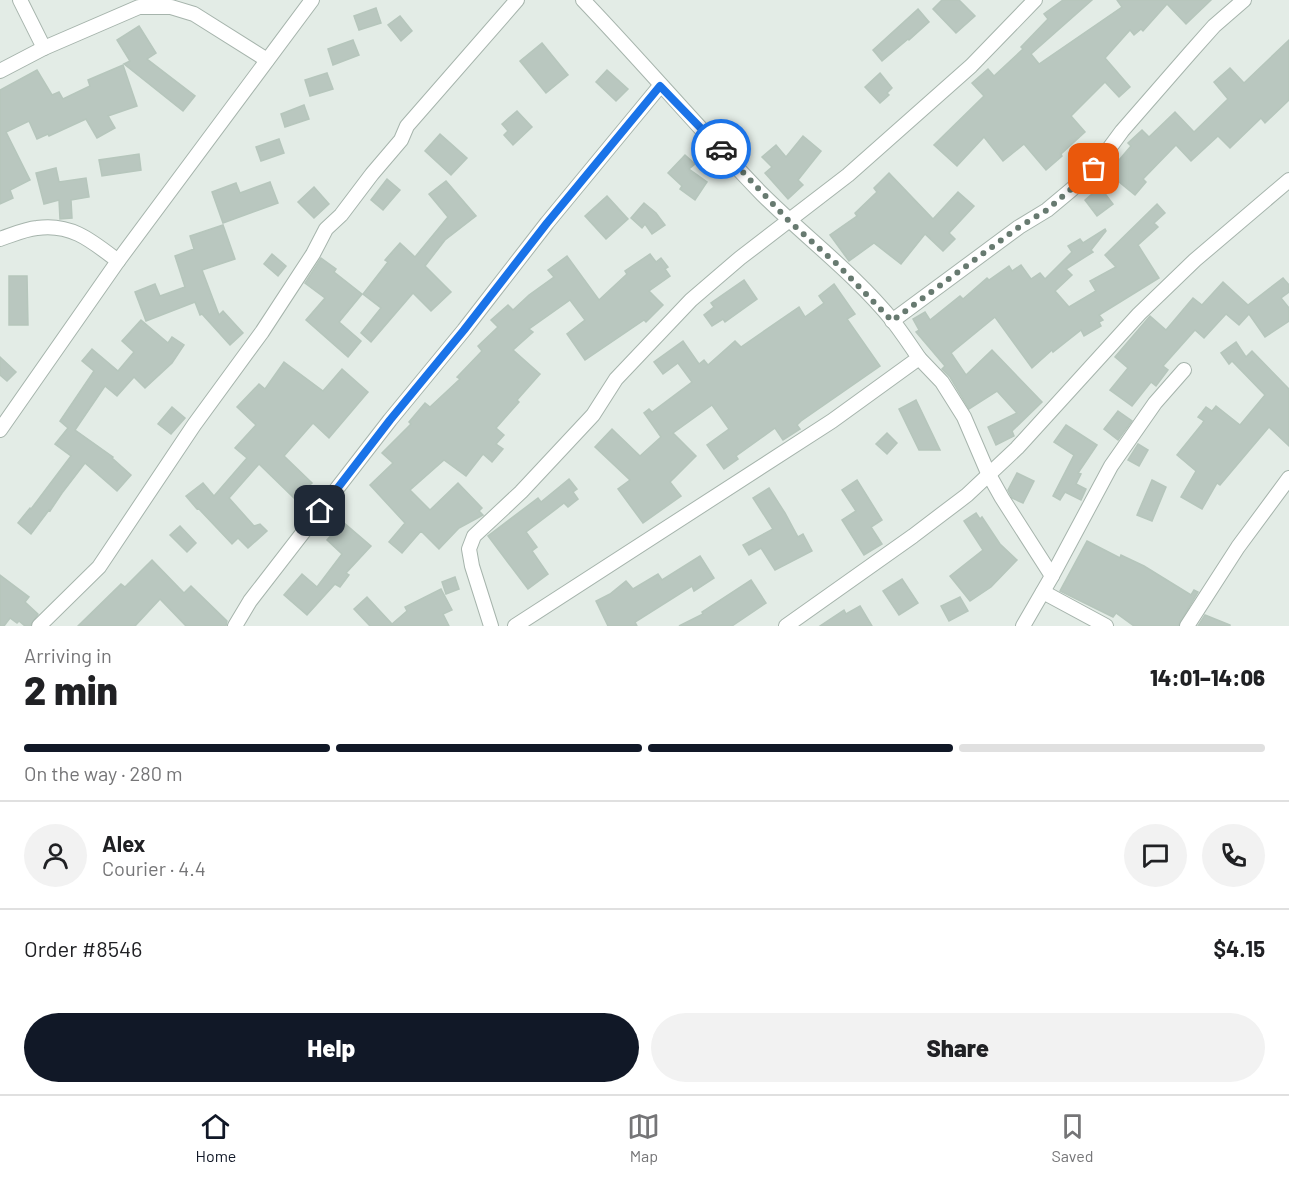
<!DOCTYPE html>
<meta charset="utf-8">
<style>
body{margin:0;font-family:Barlow,sans-serif;background:#f2f2f2;color:#202124;height:100vh;display:flex;flex-direction:column;font-size:22px;white-space:nowrap}
*{box-sizing:border-box;margin:0}
p{font-size:20px;color:#757577}
.icon{flex:none;width:33px;height:33px;fill:none;stroke:currentColor;stroke-width:2;stroke-linecap:round;stroke-linejoin:round}
.map{position:relative;height:626px;overflow:hidden}
.sheet{display:flex;flex-direction:column;background:#fff;flex:1}
.sheet>*{flex:none}
.pin{position:absolute;display:grid;place-items:center;width:51px;height:51px;color:#fff;margin:-26px;border-radius:12px;box-shadow:0 3px 9px #0006}
.courier{position:absolute;display:grid;place-items:center;width:60px;height:60px;margin:-30px;border:4px solid #1a73e8;border-radius:50%;background:#fff;color:#222;box-shadow:0 2px 8px #0007}
.overview em{font-style:normal;font-weight:800}
.overview div{display:flex;flex-direction:column-reverse}
.overview{display:flex;align-items:center;justify-content:space-between;height:102px;padding:0 24px}
h1{font-size:39px;font-weight:800;line-height:45px}
.bar{display:grid;grid-template-columns:repeat(4,1fr);gap:9px 6px;align-content:center;height:72px;padding:0 24px}
.bar i{height:8px;border-radius:4px;background:#e0e0e0}
.bar .on{background:#111827}
.bar p{grid-column:span 4}
.line{display:flex;align-items:center;gap:15px;padding:0 24px;border-top:2px solid #e0e0e0}
.line div{flex:1}
.round{display:grid;place-items:center;flex:none;width:63px;height:63px;border-radius:32px;background:#f2f2f2}
.cta{display:flex;gap:12px;margin-top:auto;padding:12px 24px}
.cta a{flex:1;height:69px;border-radius:36px;background:#111827;color:#fff;font-size:24px;font-weight:800;line-height:69px;text-align:center}
.cta a+a{background:#f2f2f2;color:#202124}
.tab-bar{display:flex;justify-content:space-around;align-items:center;height:84px;border-top:2px solid #e0e0e0;background:#fff;font-size:16px;color:#757577}
.tab-bar a{display:grid;justify-items:center;gap:3px}
.tab-bar .on{color:#111827}
.map>svg:first-child{display:block}
.building{fill:#b9c7bf;stroke:#b6c6bc;stroke-width:1.5}
.lines{fill:none;stroke-linecap:round;stroke-linejoin:round}
.street-casing{stroke:#a6b4ac;stroke-width:16}
.street{stroke:#fff;stroke-width:14}
.done{stroke:#677a70;stroke-width:6;stroke-dasharray:0 10.8}
.route{stroke:#1a73e8;stroke-width:8}
</style>
<div class="map">
<svg width="1289" height="626" viewBox="0 0 1289 626">
<rect width="100%" height="100%" fill="#e3ece6"/>
<!-- building -->
<g class="building">
<polygon points="942,0 959,0 975,16 956,33 933,9"/>
<polygon points="1063,0 1092,0 1031,54 1039,64 1122,7 1117,0 1211,0 1186,24 1167,4 1143,31 1141,29 1134,35 1130,30 1105,58 1130,87 1119,97 1105,82 1071,116 1085,132 1061,154 1062,156 1046,170 1024,144 1003,161 984,137 957,166 934,145 984,96 972,83 988,69 994,76 1023,49 1021,47 1048,19 1044,14"/>
<polygon points="376,8 381,23 359,30 354,16"/>
<polygon points="918,9 929,22 909,40 908,39 882,61 873,50"/>
<polygon points="400,16 412,31 401,41 388,25"/>
<polygon points="139,26 156,53 147,59 195,96 183,111 124,64 130,61 117,40"/>
<polygon points="353,40 359,55 333,65 328,49"/>
<polygon points="1289,40 1289,100 1265,123 1261,118 1230,148 1218,136 1191,161 1176,145 1143,179 1146,182 1135,195 1108,173 1131,146 1128,143 1142,130 1149,137 1175,112 1194,132 1228,99 1214,82 1230,68 1244,83"/>
<polygon points="542,43 568,75 546,93 520,61"/>
<polygon points="123,65 137,106 108,116 115,128 97,138 86,119 49,136 48,134 37,139 29,121 6,132 30,180 10,190 13,198 0,204 0,90 37,70 52,95 59,92 63,99 90,86 88,80"/>
<polygon points="607,70 628,89 616,101 596,82"/>
<polygon points="327,73 333,89 310,96 305,80"/>
<polygon points="880,73 892,88 887,93 889,95 880,103 865,87"/>
<polygon points="304,105 309,119 285,127 281,114"/>
<polygon points="517,111 532,127 513,145 504,135 508,131 502,124"/>
<polygon points="440,134 467,158 451,175 425,151"/>
<polygon points="803,136 821,151 798,180 803,185 788,199 765,173 772,167 762,157 776,145 786,157"/>
<polygon points="279,139 284,153 261,161 256,147"/>
<polygon points="139,154 141,170 102,176 99,160"/>
<polygon points="685,155 695,164 689,169 707,182 695,200 680,189 682,186 668,173"/>
<polygon points="56,168 59,182 86,178 89,197 71,200 72,218 60,219 59,200 44,204 36,173"/>
<polygon points="889,173 933,219 958,192 974,206 949,233 955,239 943,251 925,234 901,264 874,243 849,261 830,235 857,216 855,213 877,192 874,188"/>
<polygon points="387,179 400,190 383,210 371,200"/>
<polygon points="446,181 476,216 445,240 425,266 451,292 431,311 413,293 371,342 361,333 381,308 363,294 388,262 385,260 400,243 415,257 448,217 429,194"/>
<polygon points="270,182 278,203 223,223 212,192 236,183 240,193"/>
<polygon points="314,187 329,204 314,218 298,202"/>
<polygon points="1100,187 1113,204 1097,216 1085,200"/>
<polygon points="607,196 628,219 606,239 585,216"/>
<polygon points="644,203 656,213 665,225 652,234 645,224 642,228 631,218"/>
<polygon points="1157,204 1165,213 1154,223 1158,227 1138,245 1159,278 1099,315 1103,320 1099,322 1101,326 1084,336 1081,330 1053,352 1052,350 1032,368 995,317 951,353 966,375 992,350 1042,402 1012,431 1014,436 996,445 988,427 1017,413 997,391 969,409 950,377 942,369 945,366 916,332 919,330 913,319 925,312 930,320 960,296 963,299 987,278 989,280 1009,266 1012,271 1021,265 1031,279 1040,273 1045,279 1072,252 1068,246 1080,239 1083,243 1105,229 1106,231 1091,250 1093,252 1066,269 1072,275 1055,291 1069,307 1096,291 1090,281 1116,267 1105,255"/>
<polygon points="223,225 235,259 202,270 219,315 223,311 243,333 230,345 202,314 200,315 195,302 146,321 135,292 155,284 160,296 185,287 175,256 194,249 190,236"/>
<polygon points="272,254 286,266 278,276 264,264"/>
<polygon points="650,254 656,262 661,258 668,267 665,269 670,276 649,291 663,305 646,322 644,320 585,360 567,334 585,320 570,300 529,329 533,332 513,350 540,374 517,400 519,402 496,428 504,435 496,444 503,449 492,462 483,454 466,476 444,460 410,490 430,510 458,483 482,508 479,511 483,515 459,528 439,549 421,531 402,553 389,542 405,523 370,485 393,463 382,453 411,424 409,422 425,403 430,407 460,379 457,377 482,351 478,346 498,327 491,320 508,305 513,310 529,295 554,277 548,270 567,256 599,300 627,274 625,271"/>
<polygon points="321,258 336,269 334,272 362,294 339,322 361,341 348,357 306,320 325,298 305,283"/>
<polygon points="9,276 27,276 28,325 9,325"/>
<polygon points="1283,278 1289,285 1289,292 1281,298 1289,308 1289,321 1265,337 1249,314 1239,325 1226,314 1204,338 1195,330 1163,366 1168,370 1156,386 1151,382 1132,406 1110,390 1128,368 1115,357 1150,316 1166,330 1193,298 1202,305 1223,282 1248,305"/>
<polygon points="744,280 757,299 725,322 723,319 712,326 704,315 714,307 711,303"/>
<polygon points="834,284 855,314 847,319 880,366 801,421 797,425 800,429 783,440 775,428 736,456 738,459 724,469 707,445 729,429 712,405 673,433 696,456 670,482 681,496 643,523 618,489 630,480 595,447 612,429 640,456 661,437 644,413 649,409 652,412 692,382 678,363 663,374 654,362 683,341 699,364 704,360 708,365 735,341 741,347 799,307 805,317 824,303 819,296"/>
<polygon points="141,320 168,343 172,337 184,345 172,363 145,388 134,377 117,396 105,386 75,430 113,457 112,458 131,475 117,491 85,463 62,493 50,511 49,510 31,534 18,523 30,508 31,509 71,456 55,444 68,428 60,421 94,371 82,361 92,349 118,371 134,352 122,341"/>
<polygon points="1236,342 1246,357 1252,351 1289,389 1289,446 1269,427 1220,485 1217,483 1202,509 1181,497 1196,471 1177,455 1202,424 1204,421 1198,417 1206,407 1212,411 1216,406 1240,425 1265,395 1232,361 1229,364 1221,353"/>
<polygon points="0,357 16,372 7,381 0,375"/>
<polygon points="284,362 323,391 342,369 368,392 329,438 313,423 284,456 312,483 295,499 259,464 229,498 254,526 260,524 267,531 248,548 238,538 232,544 198,508 197,509 186,496 203,483 214,496 247,458 235,448 256,425 237,407 259,384 265,389"/>
<polygon points="916,400 940,450 919,450 899,409"/>
<polygon points="172,407 185,418 171,434 158,424"/>
<polygon points="1118,411 1132,421 1118,440 1104,429"/>
<polygon points="1066,425 1097,445 1078,473 1081,474 1076,484 1086,489 1081,500 1065,492 1060,500 1053,496 1074,455 1054,442"/>
<polygon points="887,433 897,443 887,454 876,444"/>
<polygon points="1138,444 1148,450 1139,466 1128,460"/>
<polygon points="1017,473 1034,481 1023,503 1012,498 1008,490"/>
<polygon points="569,479 577,489 573,492 578,499 568,507 564,503 526,532 537,547 532,551 548,574 528,589 488,536 538,498 541,502"/>
<polygon points="857,480 882,520 871,527 882,544 864,555 842,520 856,511 842,490"/>
<polygon points="1152,480 1166,487 1152,521 1137,515"/>
<polygon points="769,488 785,513 798,537 803,534 812,551 775,570 761,548 749,555 743,545 773,529 753,498"/>
<polygon points="976,513 980,519 982,517 1000,544 1017,560 991,587 970,601 950,576 983,550 964,521"/>
<polygon points="343,522 371,546 346,573 349,575 340,587 335,584 307,615 284,595 302,574 317,587 342,554 327,540"/>
<polygon points="180,526 196,543 187,552 170,535"/>
<polygon points="1087,541 1120,558 1121,555 1144,566 1191,595 1194,590 1198,592 1178,626 1134,626 1116,613 1113,617 1060,591"/>
<polygon points="700,556 714,578 694,591 692,586 635,622 637,626 608,626 596,601 610,594 626,581 633,589 658,574 662,580"/>
<polygon points="152,560 184,593 191,586 227,621 226,626 186,626 160,599 135,626 78,626 121,584 125,587"/>
<polygon points="0,575 29,597 25,602 38,614 30,626 25,626 19,621 17,623 10,618 4,626 0,626"/>
<polygon points="455,577 459,589 446,594 442,582"/>
<polygon points="902,579 918,603 899,615 883,591"/>
<polygon points="751,580 766,603 732,626 679,626 703,614 702,612"/>
<polygon points="441,589 452,610 443,614 449,626 370,626 354,609 367,597 392,624 407,611 405,607"/>
<polygon points="960,597 968,611 949,621 941,606"/>
<polygon points="860,606 872,626 820,626 844,610 846,614"/>
<polygon points="1205,615 1230,625 1230,626 1198,626"/>
</g>
<g class="lines">
<defs>
<g id="street">
<polyline points="20,0 44,48"/>
<polyline points="0,71 44,48 139,7 171,7 194,14 267,60"/>
<path d="M0,239c12,-4 25,-10 37,-11 34,-5 55,13 81,33"/>
<polyline points="892,321 1019,227 1047,210 1071,190 1094,169 1122,131 1190,53 1214,26 1244,0"/>
<polyline points="919,358 942,382 964,417 988,473 1002,498 1052,576 1023,626"/>
<polyline points="0,430 118,261 312,0"/>
<polyline points="1052,576 1111,466 1155,403 1184,370"/>
<polyline points="1043,592 1106,626"/>
<polyline points="39,626 99,567 194,425 262,332 313,254 326,229 341,215 372,174 401,140 407,126 517,0"/>
<polyline points="235,626 250,601 390,420 464,330 547,223 660,86"/>
<polyline points="491,626 472,566 469,549 474,536 521,492 593,415 616,379 691,300 740,258 848,175 971,66 1035,0"/>
<path d="M515,626l317,-205 87,-63c-8,-12 -17,-25 -26,-37 -38,-47 -88,-84 -131,-127 -61,-63 -118,-130 -179,-194"/>
<polyline points="786,626 913,536 967,495 1017,448 1139,314 1195,260 1289,180"/>
<polyline points="1187,626 1238,547 1289,478"/>
</g>
</defs>
<!-- street casing -->
<use href="#street" class="street-casing"/>
<!-- street -->
<use href="#street" class="street"/>
</g>
<g class="lines">
<!-- done -->
<polyline class="done" points="721,149 789,221 839,266 892,321 1019,227 1047,210 1094,169"/>
<!-- route -->
<polyline class="route" points="320,511 390,420 464,330 547,223 660,86 721,149"/>
</g>
</svg>
<div class="pin" style="left:1094px;top:169px;background:#ea580c"><svg class="icon" aria-label="bag" viewBox="0 0 24 24"><path d="M5 8h14l-1 12H6zM9 8a3 3 0 0 1 6 0"/></svg></div>
<div class="pin" style="left:320px;top:511px;background:#1f2937"><svg class="icon" aria-label="home" viewBox="0 0 24 24"><path d="M3 11l9-7 9 7M6 9v11h12V9"/></svg></div>
<div class="courier" style="left:721px;top:149px"><svg class="icon" aria-label="car" viewBox="0 0 24 24"><path d="M5 17H2v-5l4-1 3-4h7l3 4 3 1v5h-3M9 17h6M6 11h13"/><circle cx="7" cy="17" r="2"/><circle cx="17" cy="17" r="2"/></svg></div>
</div>
<section class="sheet">
<div class="overview"><div><h1>2 min</h1><p>Arriving in</p></div><em>14:01–14:06</em></div>
<div class="bar"><i class="on"></i><i class="on"></i><i class="on"></i><i></i><p>On the way · 280 m</p></div>
<div class="line" style="height:108px"><a class="round"><svg class="icon" aria-label="person" viewBox="0 0 24 24"><circle cx="12" cy="8" r="4"/><path d="M4 21q1-7 8-7t8 7"/></svg></a><div><b>Alex</b><p>Courier · 4.4</p></div><a class="round"><svg class="icon" aria-label="chat" viewBox="0 0 24 24"><path d="M4 5h16v11H9l-5 4z"/></svg></a><a class="round"><svg class="icon" aria-label="phone" viewBox="0 0 24 24"><path d="M5 4h4l2 5-3 2q2 4 5 5l2-3 5 2v4C11 20 4 13 5 4z"/></svg></a></div>
<div class="line" style="height:78px"><div>Order #8546</div><b>$4.15</b></div>
<div class="cta"><a>Help</a><a>Share</a></div>
</section>
<nav class="tab-bar">
<a class="on"><svg class="icon" aria-label="home" viewBox="0 0 24 24"><path d="M3 11l9-7 9 7M6 9v11h12V9"/></svg>Home</a>
<a><svg class="icon" aria-label="map" viewBox="0 0 24 24"><path d="M3 6l6-2 6 2 6-2v14l-6 2-6-2-6 2zM9 4v14M15 6v14"/></svg>Map</a>
<a><svg class="icon" aria-label="saved" viewBox="0 0 24 24"><path d="M7 4h10v16l-5-4-5 4z"/></svg>Saved</a>
</nav>
